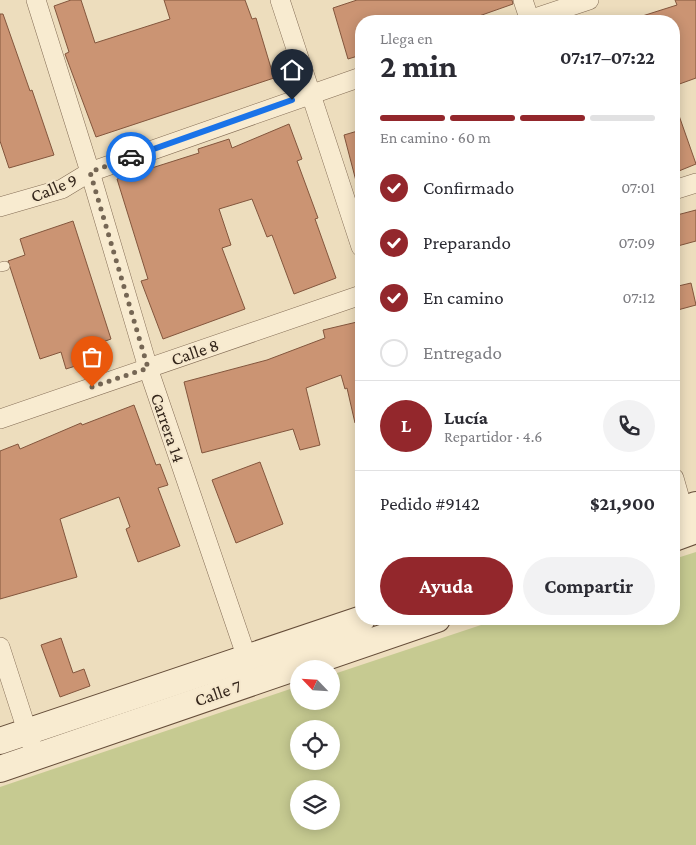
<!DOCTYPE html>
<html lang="es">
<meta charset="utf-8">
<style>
body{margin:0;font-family:"Crimson Pro",serif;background:#f2f2f3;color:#2b2b33;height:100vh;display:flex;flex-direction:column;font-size:19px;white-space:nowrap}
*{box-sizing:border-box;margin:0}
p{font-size:16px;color:#7c7c81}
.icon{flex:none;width:28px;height:28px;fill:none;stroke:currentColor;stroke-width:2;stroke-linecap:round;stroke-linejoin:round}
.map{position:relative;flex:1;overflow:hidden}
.side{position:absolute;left:355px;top:15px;width:325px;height:610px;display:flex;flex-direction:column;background:#fff;border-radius:20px;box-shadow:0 2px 12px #0003}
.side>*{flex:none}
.needle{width:32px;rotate:295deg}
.tools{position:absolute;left:290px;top:660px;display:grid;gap:10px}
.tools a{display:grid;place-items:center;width:50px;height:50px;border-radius:50%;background:#fff;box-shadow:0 2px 12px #0003;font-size:25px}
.pin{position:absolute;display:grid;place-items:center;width:42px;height:42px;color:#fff;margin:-51px -21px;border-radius:50% 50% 50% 0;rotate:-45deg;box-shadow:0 0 5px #0007}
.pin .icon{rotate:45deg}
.courier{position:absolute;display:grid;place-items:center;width:50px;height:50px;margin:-25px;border:4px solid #1a73e8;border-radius:50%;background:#fff;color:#222;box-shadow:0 1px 6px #0007}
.summary em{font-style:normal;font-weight:700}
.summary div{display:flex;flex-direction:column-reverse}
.summary{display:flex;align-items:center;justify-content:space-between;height:85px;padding:0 25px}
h1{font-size:32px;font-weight:700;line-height:38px}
.bar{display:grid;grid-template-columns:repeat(4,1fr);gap:8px 5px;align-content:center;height:60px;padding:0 25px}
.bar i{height:6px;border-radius:4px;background:#e1e1e2}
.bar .selected{background:#93272c}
.bar p{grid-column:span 4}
.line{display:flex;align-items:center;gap:12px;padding:0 25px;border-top:1px solid #e1e1e2}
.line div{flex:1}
.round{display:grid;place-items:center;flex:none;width:52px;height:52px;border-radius:26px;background:#f2f2f3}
ol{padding:0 25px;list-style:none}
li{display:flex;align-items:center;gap:15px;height:55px}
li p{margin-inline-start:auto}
li .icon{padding:5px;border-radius:50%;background:#93272c;color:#fff;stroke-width:4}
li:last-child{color:#7c7c81}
li i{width:28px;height:28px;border:2px solid #e1e1e2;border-radius:50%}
.button{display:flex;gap:10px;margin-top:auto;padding:10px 25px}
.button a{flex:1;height:58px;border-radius:30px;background:#93272c;color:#fff;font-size:20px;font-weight:700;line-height:58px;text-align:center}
.button a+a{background:#f2f2f3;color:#2b2b33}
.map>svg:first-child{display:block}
.green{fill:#c6ca91;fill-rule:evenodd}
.building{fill:#cb9473;stroke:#83563d}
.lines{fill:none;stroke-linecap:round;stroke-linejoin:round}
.lane-casing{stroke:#846d56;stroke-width:10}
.street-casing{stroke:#846d56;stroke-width:20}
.secondary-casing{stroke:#664e3a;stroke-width:28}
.lane{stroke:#f8ebd0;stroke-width:9}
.street{stroke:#f8ebd0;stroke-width:19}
.secondary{stroke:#f8ebd0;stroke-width:26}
.done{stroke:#756654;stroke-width:5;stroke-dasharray:0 9}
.route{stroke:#1a73e8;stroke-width:6}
.labels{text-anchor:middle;stroke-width:4;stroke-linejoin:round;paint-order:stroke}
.street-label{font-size:18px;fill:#34261b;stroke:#f5e7cc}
</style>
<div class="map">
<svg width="696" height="845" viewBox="0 0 696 845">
<rect width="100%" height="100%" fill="#edddbd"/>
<!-- green -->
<path class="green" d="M696,552v293h-696v-58l299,-101v15h32v-26l168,-56h175v-60zM299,729h32v32h-32zM299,789h32v32h-32z"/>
<!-- building -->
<g class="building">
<polygon points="71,0 81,0 95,43 170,19 164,0 245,0 252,19 256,18 274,78 96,137 65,54 69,52 54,6"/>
<polygon points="357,0 512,0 513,4 465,21 361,21 361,55 348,59 333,8"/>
<polygon points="675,0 696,0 696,78 674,86 674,21 637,21 636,18 677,5"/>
<polygon points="0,14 3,14 30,91 32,90 54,155 9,168 0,141"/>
<polygon points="674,107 676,107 696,164 674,173"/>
<polygon points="289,124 302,159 297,161 318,218 315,219 336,278 294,294 272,235 267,237 252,199 219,209 231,245 222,248 245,309 163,339 141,281 148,279 117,179 199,153 198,149 229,139 232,148"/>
<polygon points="361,130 361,181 356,181 344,135"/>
<polygon points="696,210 696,241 674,247 674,221 678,220 677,215"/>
<polygon points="73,221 111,339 100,343 104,357 66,369 61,352 40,359 8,261 25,255 20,239"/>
<polygon points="691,283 696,305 674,311 674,287"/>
<polygon points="357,322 361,341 361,422 355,423 347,388 345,389 341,375 306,388 320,445 300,450 293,429 202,453 184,382 267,360 325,338 323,330"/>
<polygon points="134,405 156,465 160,464 168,485 158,488 180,546 138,562 126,529 130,527 119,497 60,519 77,577 0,599 0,451 18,444 20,449 81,423 82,425"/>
<polygon points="260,462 283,524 236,543 212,480"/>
<polygon points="61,638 73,673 84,669 90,686 60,697 41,645"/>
</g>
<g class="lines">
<defs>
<polyline id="lane" points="0,267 5,266"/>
<g id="street">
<polyline points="36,0 90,172 148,368 251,670"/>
<polyline points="280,0 361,247"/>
<polyline points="523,0 530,21"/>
<polyline points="526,21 589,0"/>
<polyline points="674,190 696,183"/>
<polyline points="0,207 62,189 90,172 361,77"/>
<polyline points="0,419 361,295"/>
<polyline points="674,478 686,520"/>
<polyline points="0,647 31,743"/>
</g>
<g id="secondary">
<polyline points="674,513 696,505"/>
<polyline points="674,538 696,530"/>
<polyline points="0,741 362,619"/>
<polyline points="0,769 437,619"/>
</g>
</defs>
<!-- lane casing -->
<use href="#lane" class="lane-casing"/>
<!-- street casing -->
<use href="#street" class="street-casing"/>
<!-- secondary casing -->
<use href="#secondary" class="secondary-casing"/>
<!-- lane -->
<use href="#lane" class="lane"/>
<!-- street -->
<use href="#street" class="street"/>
<!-- secondary -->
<use href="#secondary" class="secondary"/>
</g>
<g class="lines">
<!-- done -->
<polyline class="done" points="92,387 148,368 90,172 131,157"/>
<!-- route -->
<polyline class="route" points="131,157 292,100"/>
</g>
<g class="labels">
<!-- street labels -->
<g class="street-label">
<text transform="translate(54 188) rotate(-22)" y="6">Calle 9</text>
<text transform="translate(195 352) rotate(-19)" y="6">Calle 8</text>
<text transform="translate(168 428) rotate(71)" y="6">Carrera 14</text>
<text transform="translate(218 693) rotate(-19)" y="6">Calle 7</text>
</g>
</g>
</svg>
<div class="tools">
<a><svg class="needle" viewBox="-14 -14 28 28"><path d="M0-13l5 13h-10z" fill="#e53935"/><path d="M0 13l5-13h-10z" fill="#7c7c81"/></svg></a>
<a><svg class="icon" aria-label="locate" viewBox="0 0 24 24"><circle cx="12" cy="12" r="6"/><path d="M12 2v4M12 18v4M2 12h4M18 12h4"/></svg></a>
<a><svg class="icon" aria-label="layers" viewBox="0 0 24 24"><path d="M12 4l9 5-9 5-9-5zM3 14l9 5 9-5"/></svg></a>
</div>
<div class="pin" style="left:92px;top:387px;background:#ea580c"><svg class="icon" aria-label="bag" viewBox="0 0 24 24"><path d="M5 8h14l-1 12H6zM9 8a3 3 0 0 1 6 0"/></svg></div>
<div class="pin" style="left:292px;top:100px;background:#1f2937"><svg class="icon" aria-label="home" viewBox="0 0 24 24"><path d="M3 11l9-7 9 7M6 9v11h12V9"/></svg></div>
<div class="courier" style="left:131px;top:157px"><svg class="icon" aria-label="car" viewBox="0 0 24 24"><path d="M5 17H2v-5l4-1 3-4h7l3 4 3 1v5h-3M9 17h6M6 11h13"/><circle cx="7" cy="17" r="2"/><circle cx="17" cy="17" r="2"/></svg></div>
<section class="side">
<div class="summary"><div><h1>2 min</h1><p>Llega en</p></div><em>07:17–07:22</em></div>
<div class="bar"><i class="selected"></i><i class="selected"></i><i class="selected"></i><i></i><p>En camino · 60 m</p></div>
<ol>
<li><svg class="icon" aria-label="check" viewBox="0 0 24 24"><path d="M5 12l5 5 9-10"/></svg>Confirmado<p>07:01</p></li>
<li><svg class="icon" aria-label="check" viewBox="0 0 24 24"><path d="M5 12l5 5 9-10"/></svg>Preparando<p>07:09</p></li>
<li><svg class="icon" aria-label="check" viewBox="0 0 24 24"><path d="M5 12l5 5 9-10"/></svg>En camino<p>07:12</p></li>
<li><i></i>Entregado</li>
</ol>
<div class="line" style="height:90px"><b class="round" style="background:#93272c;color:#fff">L</b><div><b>Lucía</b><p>Repartidor · 4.6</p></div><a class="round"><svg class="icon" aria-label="phone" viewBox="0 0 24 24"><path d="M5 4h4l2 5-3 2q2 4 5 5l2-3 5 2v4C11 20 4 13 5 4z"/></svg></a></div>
<div class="line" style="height:65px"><div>Pedido #9142</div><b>$21,900</b></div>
<div class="button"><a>Ayuda</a><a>Compartir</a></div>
</section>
</div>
